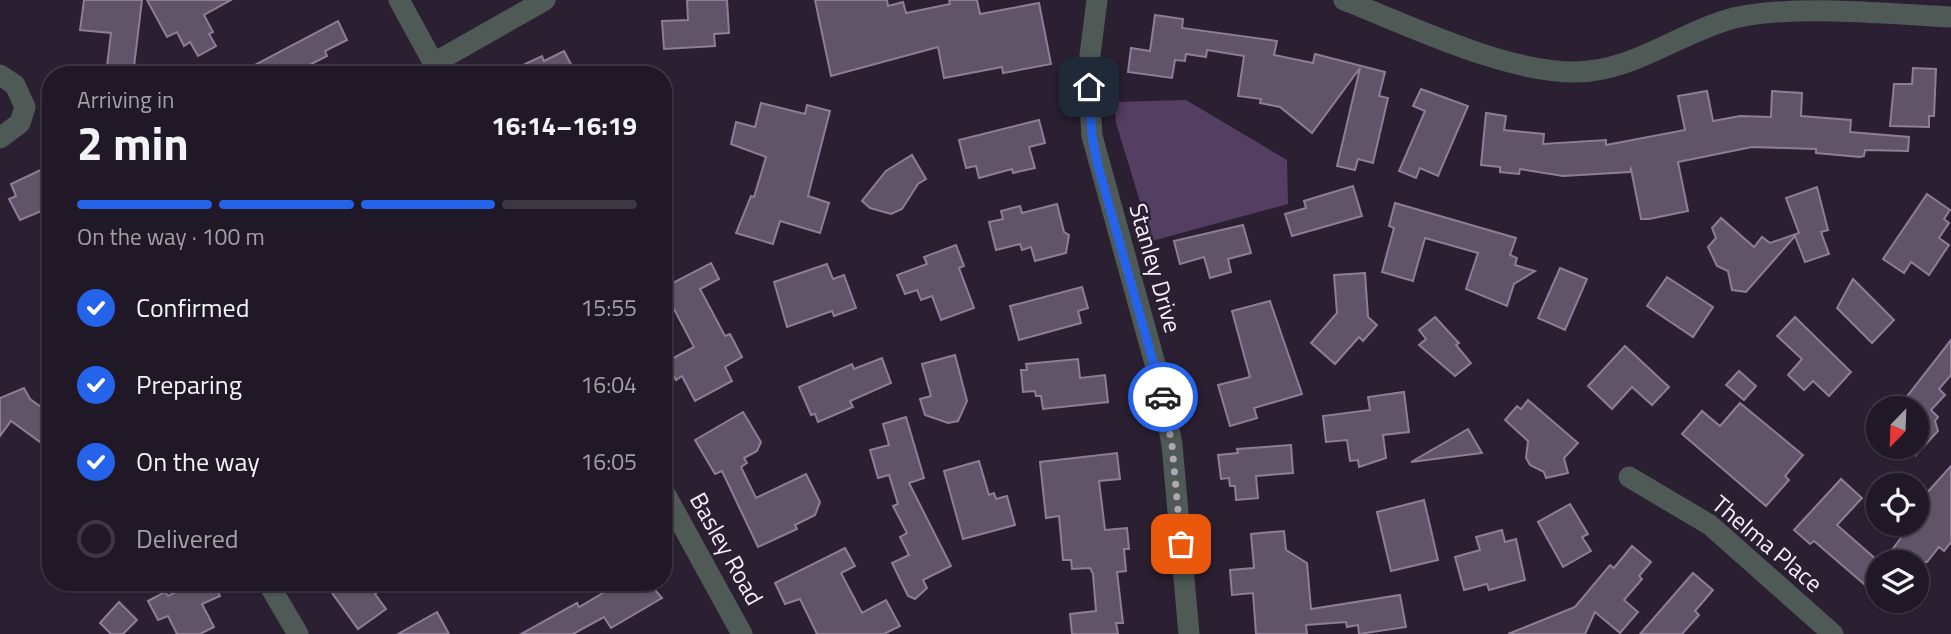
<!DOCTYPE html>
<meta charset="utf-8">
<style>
body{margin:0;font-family:"Titillium Web",sans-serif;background:#28212e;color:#f1f3f6;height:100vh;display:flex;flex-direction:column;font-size:26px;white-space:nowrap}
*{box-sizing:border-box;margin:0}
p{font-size:23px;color:#a2a0a7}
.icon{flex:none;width:38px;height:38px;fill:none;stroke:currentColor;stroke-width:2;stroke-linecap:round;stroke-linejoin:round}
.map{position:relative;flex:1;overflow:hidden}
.sheet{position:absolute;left:42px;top:66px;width:630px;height:525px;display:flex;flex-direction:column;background:#201826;border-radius:28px;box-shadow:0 2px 5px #0004,0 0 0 2px #3d3743}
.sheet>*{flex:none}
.needle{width:46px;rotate:203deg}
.buttons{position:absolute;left:1866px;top:396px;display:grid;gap:14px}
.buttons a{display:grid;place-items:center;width:63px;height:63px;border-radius:50%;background:#201826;box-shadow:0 2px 5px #0004,0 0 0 2px #3d3743;font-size:35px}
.pin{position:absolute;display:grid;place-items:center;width:60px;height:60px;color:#fff;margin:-30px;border-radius:14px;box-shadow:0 4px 10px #0006}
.courier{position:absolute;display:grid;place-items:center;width:70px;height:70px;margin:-35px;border:5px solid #2563eb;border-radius:50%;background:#fff;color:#222;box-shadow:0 2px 9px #0007}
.overview em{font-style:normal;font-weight:700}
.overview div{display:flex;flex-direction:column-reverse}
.overview{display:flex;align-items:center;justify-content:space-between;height:119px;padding:0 35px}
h1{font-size:46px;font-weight:700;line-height:52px}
.bar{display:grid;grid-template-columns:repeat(4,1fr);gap:10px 7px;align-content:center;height:84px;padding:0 35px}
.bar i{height:9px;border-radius:5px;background:#3d3743}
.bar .active{background:#2563eb}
.bar p{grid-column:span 4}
ol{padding:0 35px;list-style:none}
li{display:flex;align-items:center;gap:21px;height:77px}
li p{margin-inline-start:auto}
li .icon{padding:7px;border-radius:50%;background:#2563eb;color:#fff;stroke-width:4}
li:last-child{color:#a2a0a7}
li i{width:38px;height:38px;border:4px solid #3d3743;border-radius:50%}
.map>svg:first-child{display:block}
.green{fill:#543e62}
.building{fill:#605468;stroke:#8c7f95;stroke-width:2}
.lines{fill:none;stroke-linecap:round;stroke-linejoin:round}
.minor{stroke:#4f5955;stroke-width:21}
.done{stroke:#afa7b4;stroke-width:7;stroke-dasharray:0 12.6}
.route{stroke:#2563eb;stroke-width:9}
.labels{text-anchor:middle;stroke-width:5;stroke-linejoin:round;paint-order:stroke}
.street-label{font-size:24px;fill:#f6effa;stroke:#2b2032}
</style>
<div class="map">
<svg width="1951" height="634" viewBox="0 0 1951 634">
<rect width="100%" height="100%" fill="#2b2032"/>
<!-- green -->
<polygon class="green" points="1186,100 1287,160 1288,204 1152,241 1116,123 1114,102"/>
<!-- building -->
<g class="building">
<polygon points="84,0 142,0 133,75 106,75 111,33 80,30"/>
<polygon points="147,0 231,0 204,15 213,32 209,34 216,46 198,56 190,42 184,46 177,32 167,37"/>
<polygon points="687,0 727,0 729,33 714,34 715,46 664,49 662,21 688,20"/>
<polygon points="815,0 887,0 888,6 903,2 906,13 950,4 949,0 977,0 980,14 1039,3 1051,64 1003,73 1002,67 944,78 938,47 831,76"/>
<polygon points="1155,15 1183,19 1182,28 1277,41 1274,55 1313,63 1315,54 1385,72 1379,96 1388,98 1373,163 1358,159 1355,170 1337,166 1360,68 1312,133 1280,107 1260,103 1261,99 1238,96 1244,56 1207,50 1206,57 1186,54 1185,61 1175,60 1172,78 1128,72 1131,48 1150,51"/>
<polygon points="338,21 347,40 325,51 327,56 290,75 236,75"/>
<polygon points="564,51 574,70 563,75 502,75 542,56 544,61"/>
<polygon points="1913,68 1936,69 1934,116 1929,116 1929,127 1890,126 1894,84 1912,84"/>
<polygon points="1421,89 1468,106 1438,176 1420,168 1416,178 1399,171 1425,111 1413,106"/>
<polygon points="1707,91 1713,121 1740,116 1771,117 1772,91 1802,93 1801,116 1851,120 1850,132 1909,137 1908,151 1865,150 1864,156 1860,157 1816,153 1816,149 1752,147 1678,162 1688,211 1649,219 1641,219 1631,169 1630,172 1563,176 1520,169 1519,174 1500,172 1500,167 1481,165 1486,113 1506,116 1504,130 1544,134 1543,144 1606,140 1606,145 1685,130 1678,96"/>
<polygon points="761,103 805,114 807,105 830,111 808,196 829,203 820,233 780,221 773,244 736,233 751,196 754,197 766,157 731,144 736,122 755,127"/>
<polygon points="1039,120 1045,143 1029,147 1035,168 1013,173 1012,169 979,178 976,166 966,168 959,140"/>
<polygon points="912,155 926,179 918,184 902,209 891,214 870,208 862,201 886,171"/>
<polygon points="51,165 51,207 20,220 9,199 16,196 11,184"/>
<polygon points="1353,186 1362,216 1292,236 1285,214 1306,208 1304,201"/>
<polygon points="1817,187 1828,230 1821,232 1829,254 1805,262 1795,236 1746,292 1732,290 1728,271 1717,266 1708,247 1716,238 1712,228 1721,218 1754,247 1762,237 1770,243 1799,233 1786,198"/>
<polygon points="1927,194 1950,210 1944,219 1949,223 1939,238 1949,245 1929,275 1911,262 1904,273 1883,259"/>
<polygon points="1395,203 1516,238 1510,255 1517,258 1515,265 1535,271 1514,284 1507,306 1466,289 1478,253 1425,238 1413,281 1382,272 1394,228 1389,226"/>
<polygon points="1057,204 1064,232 1069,235 1066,253 1035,261 1031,247 1022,250 1020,244 996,250 989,222 1003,219 1001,211 1020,206 1022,213"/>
<polygon points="1243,225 1251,253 1228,259 1231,272 1210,278 1204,257 1180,264 1174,241"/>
<polygon points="956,245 964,266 959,268 974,308 941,320 932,296 921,300 917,290 905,294 897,275 927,264 924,257"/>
<polygon points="711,263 719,279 700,289 725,336 730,334 742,357 725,367 732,381 695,401 682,376 676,380 666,362 694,347 674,309 663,315 663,288"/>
<polygon points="827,264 833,279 844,275 856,308 834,316 832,311 787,327 774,282"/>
<polygon points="1560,268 1587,279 1565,330 1538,318"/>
<polygon points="1365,273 1368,317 1377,325 1363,341 1359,337 1335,364 1311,343 1337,313 1334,275"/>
<polygon points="1667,277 1713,307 1693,337 1647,306"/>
<polygon points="1853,279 1894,320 1872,343 1837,308"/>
<polygon points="1082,287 1088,308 1078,311 1081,323 1019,340 1010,306"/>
<polygon points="1270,301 1302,394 1254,408 1257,418 1230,426 1218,385 1250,377 1232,311"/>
<polygon points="1435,317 1459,343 1456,345 1471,363 1455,376 1419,345 1426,339 1419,330"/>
<polygon points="1795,317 1851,372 1829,396 1813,381 1804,390 1788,375 1802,359 1777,336"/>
<polygon points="1951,340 1951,375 1939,389 1945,395 1931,410 1938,417 1935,421 1938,431 1916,455 1916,408 1898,408"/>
<polygon points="1625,346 1669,387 1652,405 1632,387 1612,409 1588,386"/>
<polygon points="955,355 967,401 958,421 948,423 925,415 920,399 931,396 922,364"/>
<polygon points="882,358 891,383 850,401 853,407 818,422 815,414 811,415 799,387 852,364 854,369"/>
<polygon points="1078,359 1080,378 1105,375 1108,402 1043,409 1041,396 1036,396 1035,391 1023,392 1021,370 1027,370 1026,364"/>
<polygon points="1739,371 1756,386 1744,400 1726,385"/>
<polygon points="24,388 30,399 51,414 51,450 11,421 0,436 0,398"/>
<polygon points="1404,392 1409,432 1383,435 1386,458 1359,467 1358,460 1350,461 1347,440 1326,442 1323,416 1370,410 1368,397"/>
<polygon points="1528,400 1578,443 1564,458 1568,473 1546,478 1544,472 1530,465 1526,458 1528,441 1505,420 1517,406 1521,409"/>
<polygon points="1740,403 1803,455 1785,476 1789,480 1766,506 1682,434 1702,411 1720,426"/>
<polygon points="743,412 761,442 757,451 744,458 747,463 741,467 756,498 806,474 820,502 815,515 795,525 797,529 758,547 722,471 715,474 695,440"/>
<polygon points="906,417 924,478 909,483 951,566 923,580 927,588 915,599 908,596 892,563 909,555 900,537 907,533 893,506 898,504 889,475 878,478 870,450 889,445 883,424"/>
<polygon points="1468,429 1482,453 1411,462"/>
<polygon points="1291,445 1293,473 1256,476 1258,498 1236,500 1235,486 1230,486 1229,478 1221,479 1218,455 1238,453 1237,449"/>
<polygon points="1117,453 1120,479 1099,481 1105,530 1127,528 1129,549 1124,549 1126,571 1117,572 1123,623 1116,623 1118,634 1072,634 1070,614 1096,611 1093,574 1090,568 1072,569 1071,560 1063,560 1059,516 1046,518 1040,462"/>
<polygon points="979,461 989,495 994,493 996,499 1007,496 1015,525 963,539 944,471"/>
<polygon points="1951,466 1951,542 1944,551 1939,547 1927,562 1883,562 1912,523 1916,523 1916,505"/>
<polygon points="1841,479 1862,498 1837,525 1878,561 1878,596 1814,541 1810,544 1794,530"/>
<polygon points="1424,500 1438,560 1391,571 1377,512"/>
<polygon points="1570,504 1588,534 1582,537 1591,551 1563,567 1538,522"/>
<polygon points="1502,530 1505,542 1516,539 1525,580 1489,590 1487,584 1464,590 1455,557 1480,550 1476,537"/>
<polygon points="1284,531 1286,550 1307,563 1311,609 1400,595 1406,627 1359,634 1358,625 1347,627 1346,622 1306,625 1307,634 1256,634 1253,593 1232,595 1230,570 1254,568 1251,534"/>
<polygon points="1632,546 1651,562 1639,576 1642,579 1624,600 1638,612 1620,633 1595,612 1585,634 1508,634 1575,607 1610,565 1614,568"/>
<polygon points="845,548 855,566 841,573 862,613 886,600 900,626 884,634 817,634 800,599 785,604 775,583"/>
<polygon points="1693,573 1713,590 1695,611 1699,615 1682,634 1640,634"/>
<polygon points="194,583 214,583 220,596 202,604 214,627 200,634 177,634 168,616 158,620 148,601 165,592 168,596"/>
<polygon points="345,583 390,583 375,594 386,609 358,629 332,593"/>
<polygon points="620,583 649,583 662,598 611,628 604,617 573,634 521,634 577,603 579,607"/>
<polygon points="119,602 137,620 123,634 111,634 100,623"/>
<polygon points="437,612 449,634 398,634"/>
</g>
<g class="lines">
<!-- minor -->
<g class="minor">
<polyline points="399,0 440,75"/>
<polyline points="1097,0 1088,71 1092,136 1162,389 1172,445 1189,634"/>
<path d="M1344,0c67,26 160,72 231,72 58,0 105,-40 159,-54 60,-14 154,-4 217,-1"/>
<polyline points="434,63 545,0"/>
<polyline points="0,75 15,85 25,107 20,123 0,138"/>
<polyline points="1629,477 1710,525 1833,634"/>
<polyline points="663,490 742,634"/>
<polyline points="268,583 298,634"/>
</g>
</g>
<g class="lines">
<!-- done -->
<polyline class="done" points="1163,397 1172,445 1181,544"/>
<!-- route -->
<polyline class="route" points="1089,87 1092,136 1098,166 1163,397"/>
</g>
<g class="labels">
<!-- street labels -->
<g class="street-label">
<text transform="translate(1155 268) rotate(74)" y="8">Stanley Drive</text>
<text transform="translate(1767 544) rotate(40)" y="8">Thelma Place</text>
<text transform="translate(726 549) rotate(61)" y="8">Basley Road</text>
</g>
</g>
</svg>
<div class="buttons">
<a><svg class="needle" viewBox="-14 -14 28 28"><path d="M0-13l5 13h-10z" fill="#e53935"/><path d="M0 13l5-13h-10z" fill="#a2a0a7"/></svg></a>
<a><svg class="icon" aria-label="locate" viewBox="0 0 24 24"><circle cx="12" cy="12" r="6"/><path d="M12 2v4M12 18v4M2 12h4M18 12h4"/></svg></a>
<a><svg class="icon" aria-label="layers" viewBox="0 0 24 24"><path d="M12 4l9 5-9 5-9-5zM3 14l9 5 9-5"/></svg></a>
</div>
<div class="pin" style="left:1181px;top:544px;background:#ea580c"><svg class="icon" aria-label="bag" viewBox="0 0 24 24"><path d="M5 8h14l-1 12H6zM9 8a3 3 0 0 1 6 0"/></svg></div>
<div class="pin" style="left:1089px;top:87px;background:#1f2937"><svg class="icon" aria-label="home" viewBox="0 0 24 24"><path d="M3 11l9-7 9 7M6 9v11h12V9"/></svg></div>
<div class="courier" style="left:1163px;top:397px"><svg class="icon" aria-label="car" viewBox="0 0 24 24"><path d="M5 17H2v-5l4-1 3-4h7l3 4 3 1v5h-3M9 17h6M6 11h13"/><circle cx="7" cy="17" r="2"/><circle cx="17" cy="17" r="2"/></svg></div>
<section class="sheet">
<div class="overview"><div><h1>2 min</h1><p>Arriving in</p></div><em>16:14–16:19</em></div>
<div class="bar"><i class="active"></i><i class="active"></i><i class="active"></i><i></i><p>On the way · 100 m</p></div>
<ol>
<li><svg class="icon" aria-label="check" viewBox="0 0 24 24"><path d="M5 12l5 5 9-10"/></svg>Confirmed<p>15:55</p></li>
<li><svg class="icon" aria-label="check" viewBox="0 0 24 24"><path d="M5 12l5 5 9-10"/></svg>Preparing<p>16:04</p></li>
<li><svg class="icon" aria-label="check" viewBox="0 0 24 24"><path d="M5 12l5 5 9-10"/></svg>On the way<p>16:05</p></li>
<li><i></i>Delivered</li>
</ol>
</section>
</div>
